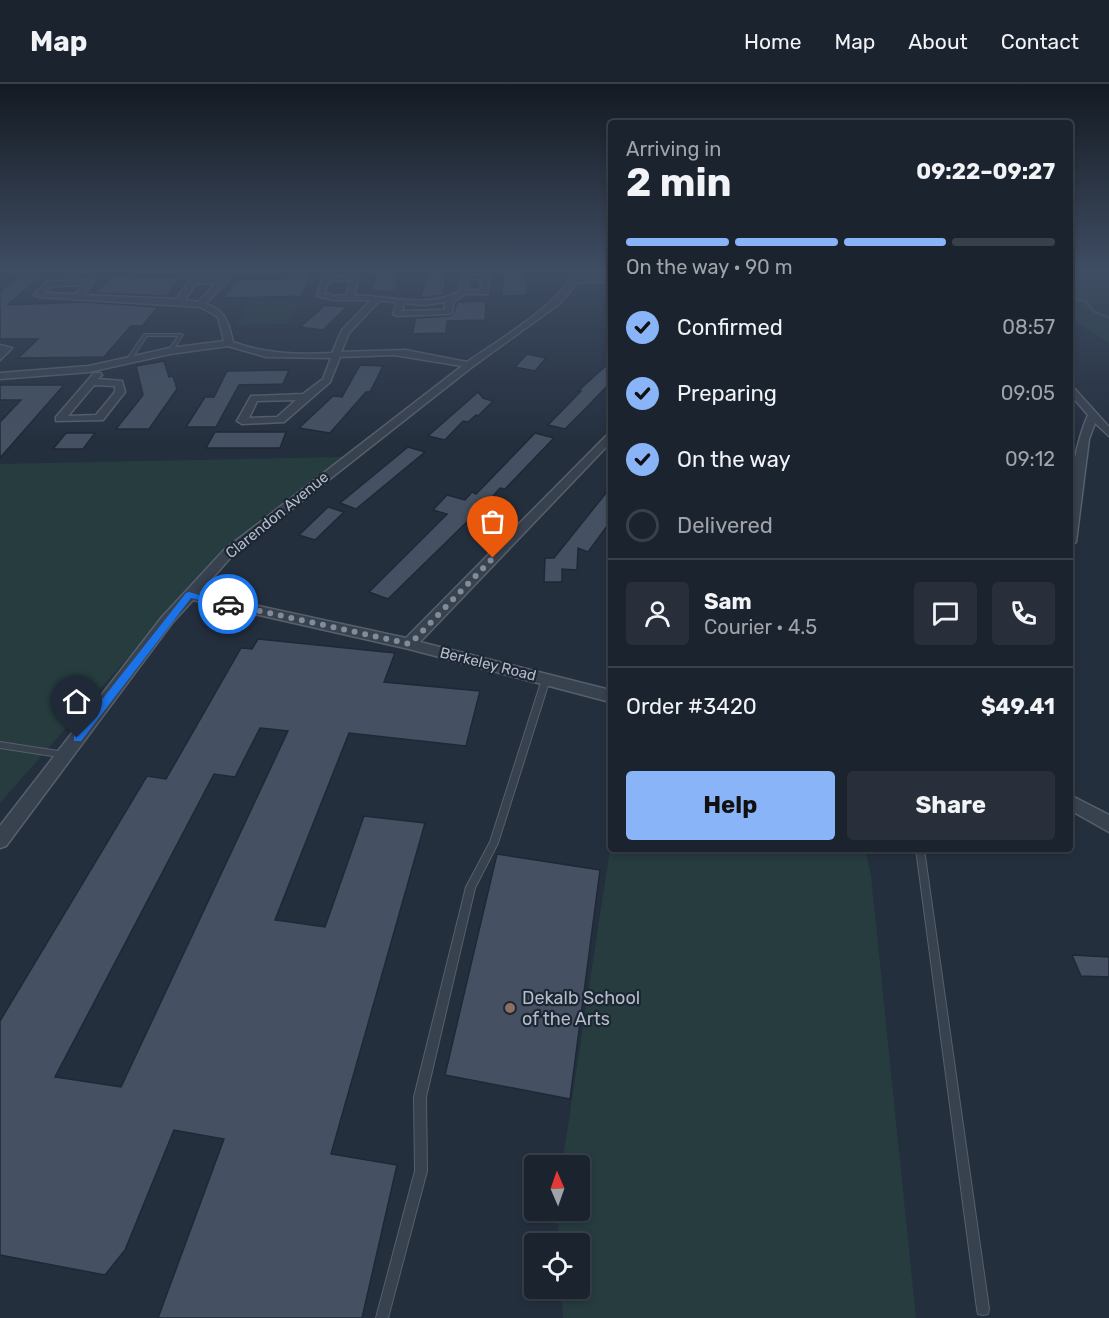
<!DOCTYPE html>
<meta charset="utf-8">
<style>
body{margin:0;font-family:Rubik,sans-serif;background:#282f3a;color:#f1f3f6;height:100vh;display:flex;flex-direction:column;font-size:22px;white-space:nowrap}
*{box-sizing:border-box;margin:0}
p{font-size:20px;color:#a0a4aa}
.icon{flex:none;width:33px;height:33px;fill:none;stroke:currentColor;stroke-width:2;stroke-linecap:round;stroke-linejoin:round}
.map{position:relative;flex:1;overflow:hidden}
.sheet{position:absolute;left:608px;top:36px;width:465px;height:732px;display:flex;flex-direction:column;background:#1b232e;border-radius:6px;box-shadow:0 3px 9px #0003,0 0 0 2px #39404a}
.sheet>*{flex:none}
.needle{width:39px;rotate:358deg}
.fabs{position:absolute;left:524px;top:1071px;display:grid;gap:12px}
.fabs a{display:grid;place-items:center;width:66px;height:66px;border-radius:6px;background:#1b232e;box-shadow:0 3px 9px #0003,0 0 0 2px #39404a;font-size:30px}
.pin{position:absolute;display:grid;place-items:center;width:51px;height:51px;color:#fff;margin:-62px -26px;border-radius:50% 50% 50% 0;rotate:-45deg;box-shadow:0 0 6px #0007}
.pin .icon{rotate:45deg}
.courier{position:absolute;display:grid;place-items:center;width:60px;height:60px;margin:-30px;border:4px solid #1a73e8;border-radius:50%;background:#fff;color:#222;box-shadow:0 2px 8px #0007}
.summary em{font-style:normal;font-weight:700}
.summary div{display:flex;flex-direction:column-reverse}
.summary{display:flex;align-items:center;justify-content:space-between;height:102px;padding:0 18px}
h1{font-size:39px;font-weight:700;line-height:45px}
.bar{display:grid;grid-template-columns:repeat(4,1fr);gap:9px 6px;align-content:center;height:72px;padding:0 18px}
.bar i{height:8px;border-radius:4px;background:#39404a}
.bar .current{background:#8ab4f8}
.bar p{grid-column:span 4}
.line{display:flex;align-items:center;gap:15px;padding:0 18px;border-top:2px solid #39404a}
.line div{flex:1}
.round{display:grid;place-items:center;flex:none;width:63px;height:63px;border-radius:6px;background:#282f3a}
ol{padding:0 18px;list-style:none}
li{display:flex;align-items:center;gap:18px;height:66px}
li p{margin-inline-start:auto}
li .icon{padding:6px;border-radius:50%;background:#8ab4f8;color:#111;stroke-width:4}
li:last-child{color:#a0a4aa}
li i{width:33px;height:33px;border:3px solid #39404a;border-radius:50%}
.button{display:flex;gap:12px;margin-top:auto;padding:12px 18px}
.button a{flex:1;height:69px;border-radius:6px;background:#8ab4f8;color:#111;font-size:24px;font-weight:700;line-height:69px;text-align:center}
.button a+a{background:#282f3a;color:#f1f3f6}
header{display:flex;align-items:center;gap:36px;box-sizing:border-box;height:84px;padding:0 30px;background:#1b232e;border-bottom:2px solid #39404a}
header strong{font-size:28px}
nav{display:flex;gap:33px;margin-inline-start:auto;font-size:21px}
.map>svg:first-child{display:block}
.green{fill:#263c3f}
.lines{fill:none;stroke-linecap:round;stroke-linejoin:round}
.stream{stroke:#394c67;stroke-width:3}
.building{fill:#455162;stroke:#1f2835;stroke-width:1.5;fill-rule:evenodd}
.service-casing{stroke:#565f6c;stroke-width:2}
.minor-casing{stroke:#565f6c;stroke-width:3}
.service{fill:#38414e;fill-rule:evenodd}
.minor{fill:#38414e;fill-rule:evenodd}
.route{fill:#1a73e8}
.done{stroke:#828b98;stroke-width:6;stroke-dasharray:0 10.8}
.education-dot{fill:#8d6e63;stroke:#1d2633;stroke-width:2}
.labels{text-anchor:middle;stroke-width:4.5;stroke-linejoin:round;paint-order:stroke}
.street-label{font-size:15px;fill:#b4bcc9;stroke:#1d2633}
.near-poi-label{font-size:18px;fill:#b4bcc9;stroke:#1d2633;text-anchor:start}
</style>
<header>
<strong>Map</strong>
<nav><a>Home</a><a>Map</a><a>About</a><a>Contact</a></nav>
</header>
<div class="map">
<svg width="1109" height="1234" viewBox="0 0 1109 1234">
<rect width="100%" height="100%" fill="#242f3e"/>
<!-- green -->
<g class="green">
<polygon points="1070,185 1093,185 1109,190 1109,259 1070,234"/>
<polygon points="299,217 287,240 237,241 251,218"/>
<polygon points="343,373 248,445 199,493 0,719 0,380"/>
<polygon points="610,765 865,765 871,792 916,1234 563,1234 561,1205 579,1204 579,1160 558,1159 558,1127 579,1126 579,1082 562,1081"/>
</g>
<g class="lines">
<!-- stream -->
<polyline class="stream" points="1070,214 1086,217 1093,227 1109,234"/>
</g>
<!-- building -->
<g class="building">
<polygon points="428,185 448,185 443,211 421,214"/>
<polygon points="503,185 527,185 527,211 502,212"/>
<polygon points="377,188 400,188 395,207 371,207"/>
<polygon points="113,191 133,191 131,193 182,192 166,212 95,209"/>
<polygon points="287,192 311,192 301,212 224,214 236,196 286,195"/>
<polygon points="40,193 8,221 85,218 158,223 142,242 131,242 104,273 18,274 38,255 0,255 0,207 17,194"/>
<polygon points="486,217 485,236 447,237 446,249 412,250 416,234 449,232 454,228 457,218"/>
<polygon points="325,221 347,223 323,246 300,243"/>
<polygon points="527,270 546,274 535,287 515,283"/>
<polygon points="164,277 169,293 173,292 177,305 149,345 116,345 143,311 136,282"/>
<polygon points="610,278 610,299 589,321 565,345 548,341 581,307 578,307"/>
<polygon points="360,281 383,282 370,308 366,308 330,349 299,344 333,312 342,313"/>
<polygon points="289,286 283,300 239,301 216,343 186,343 205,313 214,313 227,287"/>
<polygon points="0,301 64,301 0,374 0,338 21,316 0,316"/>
<polygon points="478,308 483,314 493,317 478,332 476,331 468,338 463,337 445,356 428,352"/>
<polygon points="215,348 286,348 280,364 206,364"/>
<polygon points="66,349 95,349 83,365 53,365"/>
<polygon points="535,349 554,354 505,405 500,404 471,437 469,436 388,515 369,508 447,430 433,426 447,411 465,416 472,408 476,410"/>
<polygon points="408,363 425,368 356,425 340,419"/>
<polygon points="610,404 610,438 588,468 578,464 577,486 562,485 562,498 544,498 545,474 554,474"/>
<polygon points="328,423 344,428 315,456 299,451"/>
<path d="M258,555l137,14 -11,29 96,9 -14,55 -117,-13 -74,187 50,7 39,-111 61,7 -94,331 66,11 -35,153h-204l66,-179 -50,-9 -49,120 -20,25 -105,-20v-234l147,-245 19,3 75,-131 11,1zM260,644l28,3 -167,356 -66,-10 159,-303 21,3z"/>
<polygon points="497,770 600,786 570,1015 445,991"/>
<polygon points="1072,871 1109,873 1109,893 1081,892"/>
</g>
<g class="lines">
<defs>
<g id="service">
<polygon points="144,250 181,250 183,251 172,268 170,268 168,267 178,252 147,252 131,276 127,276 127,275"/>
<polygon points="546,592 550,595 498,759 475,804 426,1013 427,1087 388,1234 376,1234 415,1087 414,1013 466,803 490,758 542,595"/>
<polygon points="0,658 65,668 68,669 69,671 68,673 65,674 0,664"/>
<polygon points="916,765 924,765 989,1225 988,1230 983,1231 978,1230 977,1225"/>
</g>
<g id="minor">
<path d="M574,185h8l-2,9h30v4h-32l-19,22 -87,63 -240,189 -33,37 207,45 200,-202 4,-1v8l-190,199 190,48v12l-201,-53 -216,-49 -21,23 -166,223 -6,2v-22l162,-209 62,-67 238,-184 -68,-11 -54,2 -10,25 -46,40 -42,2 -5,-3 14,-25 52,-2 20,-15 8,-21 -65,-1 -38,-11 -58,8 -81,18 -89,7v-6l89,-7 81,-18 54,-7 -6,-24 -18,-10 -162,-10 -4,-2 1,-2 12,-11 42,-2 4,2 -10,13 93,4 15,-20h32l4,2 -1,2 -21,21c20,5 24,19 28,38 32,12 64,13 99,11l10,-23 29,-30h-38l-16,-4 6,-19 36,-1 -5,19c33,1 76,14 105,-4l3,-16h24l4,2 -3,17h-22l-11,7 -2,11 -4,2 -51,2 -4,-2 4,-12 -18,-1 -30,32 -8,19 64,-2 62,12c27,-19 102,-63 107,-93zM468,195h14l-2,11h-13zM351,196l-5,15 -13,1 -9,-3 5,-12zM196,199h20l-18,19 -13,-2zM83,201l-7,9 -31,-1 7,-7zM446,218l-2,8 -42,1 2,-8 19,2zM296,316l-19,17 -28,1 8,-17z"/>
<polygon points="0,261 12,264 0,276"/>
<path d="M94,289h6l2,2 -4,4 24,2 3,11 -22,28 -47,1v-4zM94,301l21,1v6l-19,23 -28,1z"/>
<path d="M1070,302l3,1 36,40v9l-14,-13 -6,16 -13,103 -6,4c-4,-38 2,-95 18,-131l-18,-21z"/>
<polygon points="1070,711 1109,731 1109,748 1070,726"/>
</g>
</defs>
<!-- service casing -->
<use href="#service" class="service-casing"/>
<!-- minor casing -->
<use href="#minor" class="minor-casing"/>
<!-- service -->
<use href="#service" class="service"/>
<!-- minor -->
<use href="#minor" class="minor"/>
</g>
<!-- sky -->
<linearGradient id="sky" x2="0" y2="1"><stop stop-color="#141a22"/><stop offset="0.52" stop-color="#3f4d63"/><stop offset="1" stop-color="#3f4d63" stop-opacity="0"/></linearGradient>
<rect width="1109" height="358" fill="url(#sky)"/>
<!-- route -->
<polygon class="route" points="189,508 232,520 228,523 191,514 81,657 74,657 74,651 186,509"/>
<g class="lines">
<!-- done -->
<polyline class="done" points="228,520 410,560 493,474"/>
</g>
<!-- markers -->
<circle class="education-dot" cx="510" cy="924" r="6"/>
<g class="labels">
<!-- street labels -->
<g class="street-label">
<text transform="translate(277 431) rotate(-39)" y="5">Clarendon Avenue</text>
<text transform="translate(488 580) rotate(14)" y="5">Berkeley Road</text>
</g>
<!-- near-poi labels -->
<g class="near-poi-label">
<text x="522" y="920">Dekalb School<tspan x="522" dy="21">of the Arts</tspan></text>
</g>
</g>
</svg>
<div class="fabs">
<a><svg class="needle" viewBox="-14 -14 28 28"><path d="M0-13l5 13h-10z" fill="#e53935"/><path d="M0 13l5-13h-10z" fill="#a0a4aa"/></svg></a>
<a><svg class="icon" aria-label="locate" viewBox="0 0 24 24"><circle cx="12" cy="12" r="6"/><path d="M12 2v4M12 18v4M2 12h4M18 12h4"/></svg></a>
</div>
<div class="pin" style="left:493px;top:474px;background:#ea580c"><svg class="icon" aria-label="bag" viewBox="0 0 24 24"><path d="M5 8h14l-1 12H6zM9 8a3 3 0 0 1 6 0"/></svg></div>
<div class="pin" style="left:77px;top:654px;background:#1f2937"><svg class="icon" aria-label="home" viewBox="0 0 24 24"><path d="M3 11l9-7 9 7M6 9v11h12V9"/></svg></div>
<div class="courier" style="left:228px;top:520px"><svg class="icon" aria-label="car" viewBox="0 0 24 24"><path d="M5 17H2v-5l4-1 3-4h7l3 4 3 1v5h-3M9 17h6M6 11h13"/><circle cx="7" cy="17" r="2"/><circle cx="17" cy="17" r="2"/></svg></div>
<section class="sheet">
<div class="summary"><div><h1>2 min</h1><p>Arriving in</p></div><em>09:22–09:27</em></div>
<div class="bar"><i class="current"></i><i class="current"></i><i class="current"></i><i></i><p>On the way · 90 m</p></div>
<ol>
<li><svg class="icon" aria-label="check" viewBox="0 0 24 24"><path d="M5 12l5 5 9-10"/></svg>Confirmed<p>08:57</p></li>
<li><svg class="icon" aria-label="check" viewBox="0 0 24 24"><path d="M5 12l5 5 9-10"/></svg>Preparing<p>09:05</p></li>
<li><svg class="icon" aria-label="check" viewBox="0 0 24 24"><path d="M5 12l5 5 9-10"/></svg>On the way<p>09:12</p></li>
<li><i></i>Delivered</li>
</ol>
<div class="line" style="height:108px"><a class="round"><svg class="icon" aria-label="person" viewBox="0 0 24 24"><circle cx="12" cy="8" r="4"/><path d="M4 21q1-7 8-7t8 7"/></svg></a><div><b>Sam</b><p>Courier · 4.5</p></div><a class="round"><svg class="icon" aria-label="chat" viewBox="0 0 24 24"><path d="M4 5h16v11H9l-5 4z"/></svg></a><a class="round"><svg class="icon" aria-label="phone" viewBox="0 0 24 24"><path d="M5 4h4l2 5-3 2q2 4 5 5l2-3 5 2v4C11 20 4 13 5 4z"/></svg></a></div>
<div class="line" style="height:78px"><div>Order #3420</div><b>$49.41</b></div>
<div class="button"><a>Help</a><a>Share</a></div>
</section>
</div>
